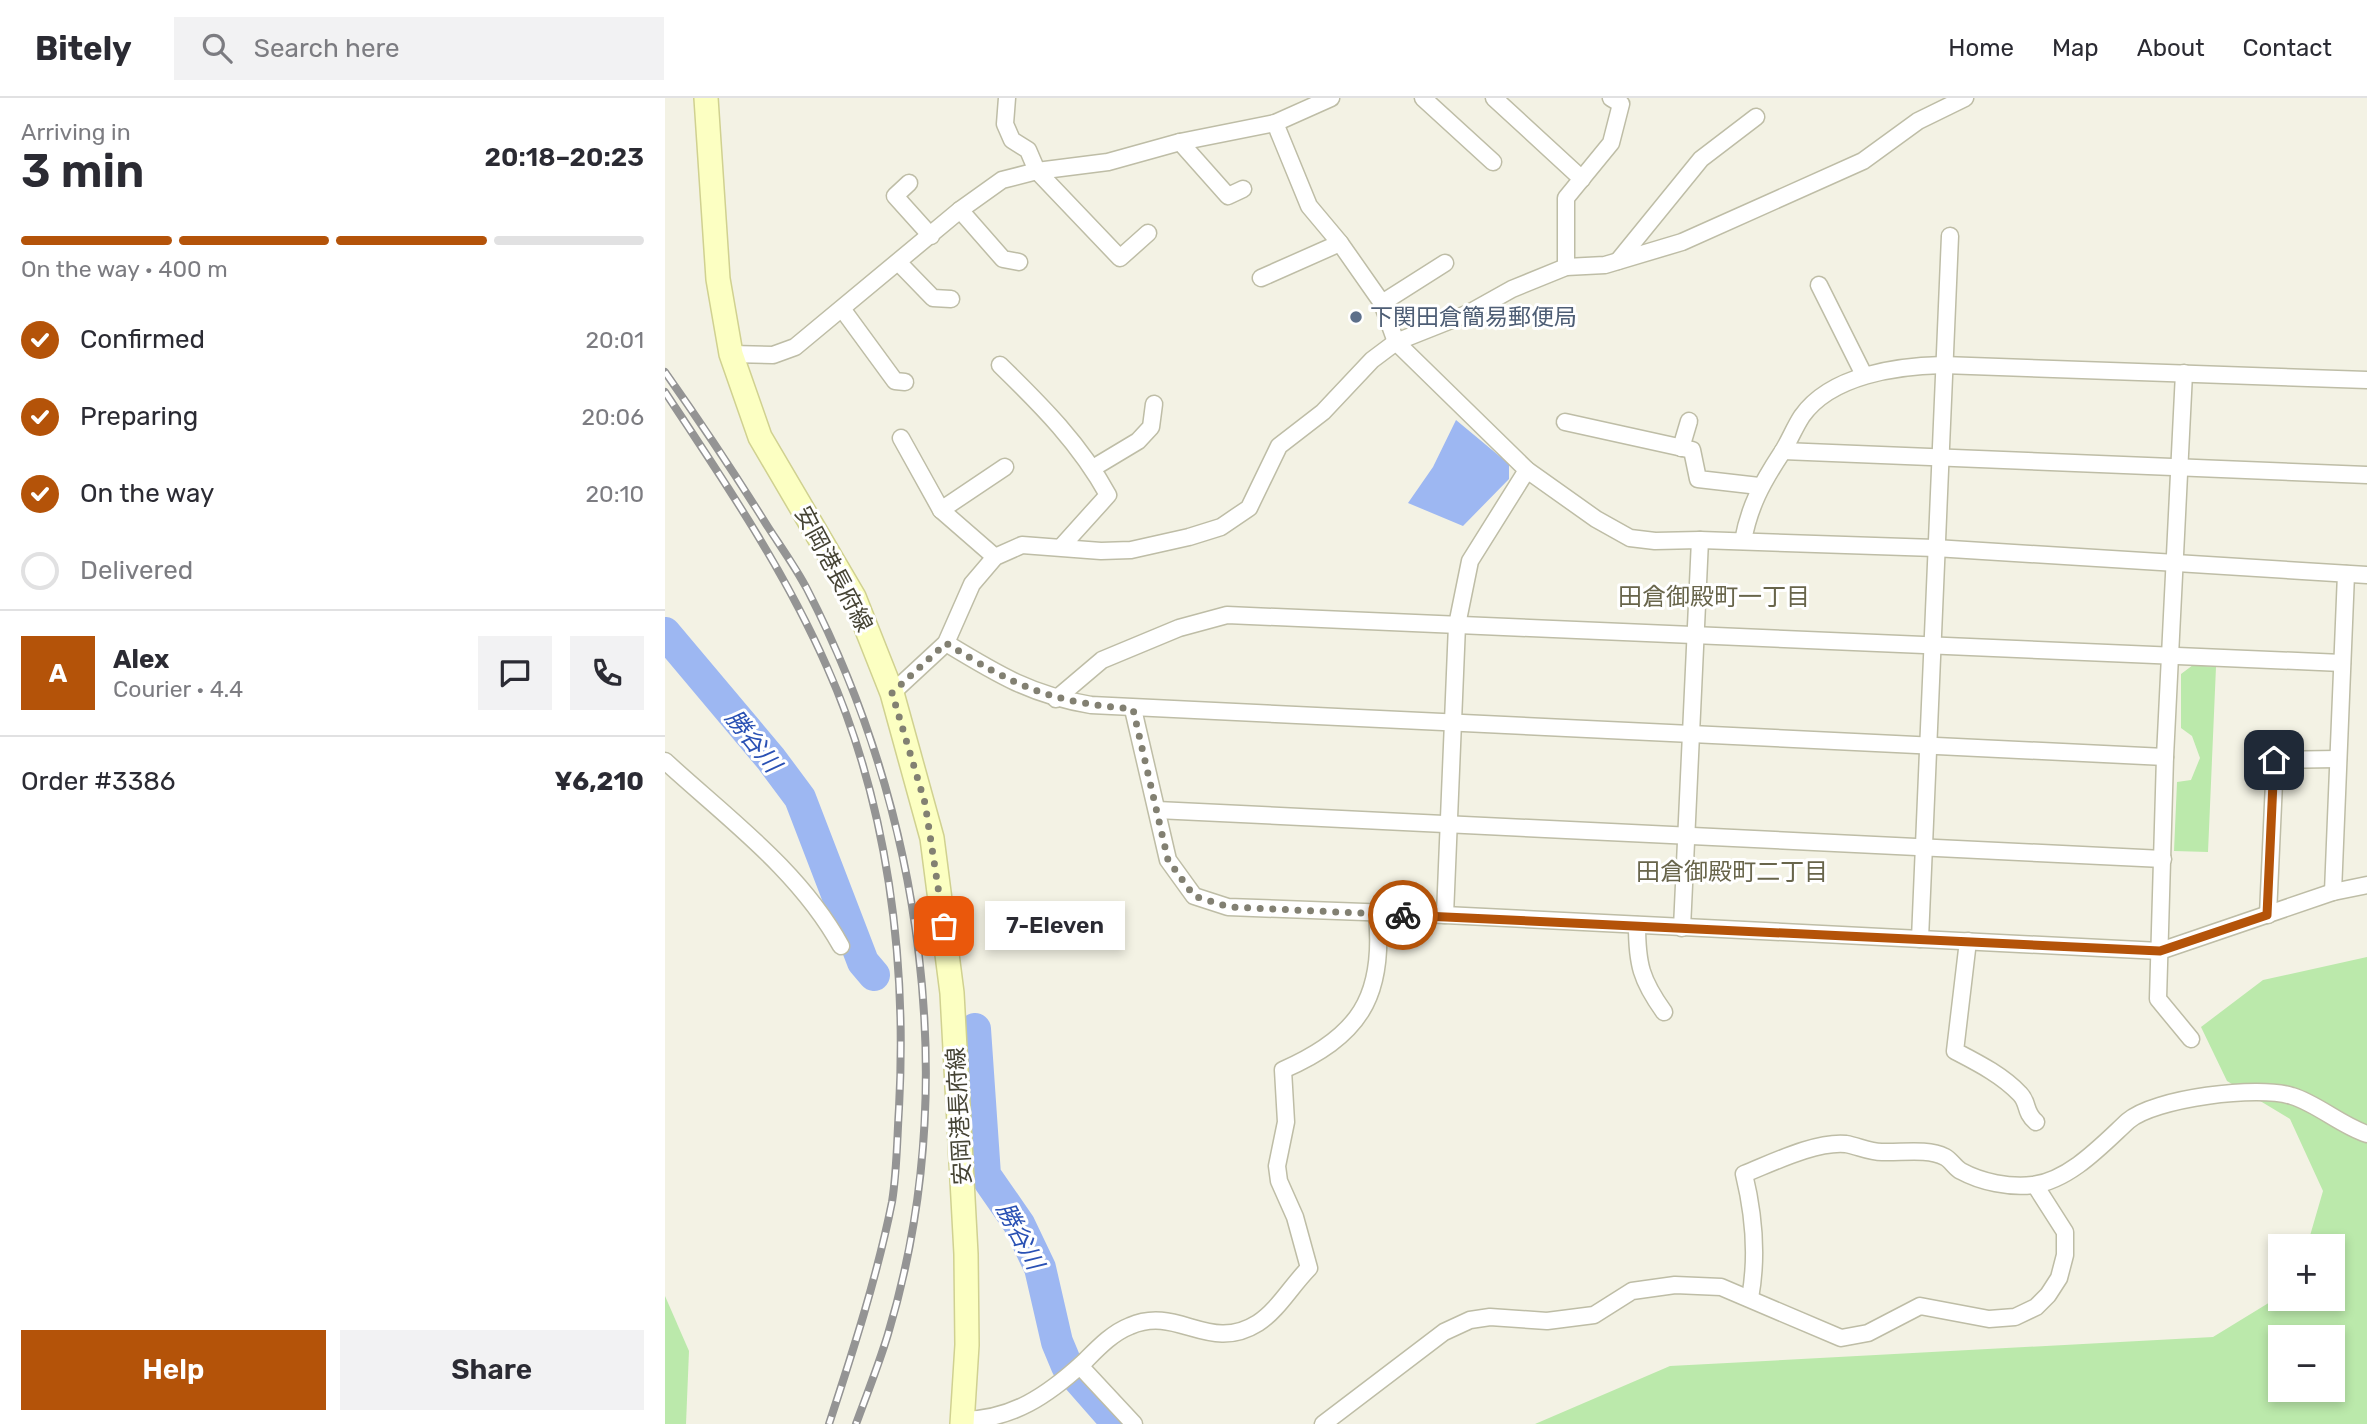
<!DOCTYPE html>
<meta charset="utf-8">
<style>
body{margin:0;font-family:Rubik,"Noto Sans JP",sans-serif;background:#f2f2f3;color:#2b2b33;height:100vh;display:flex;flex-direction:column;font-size:26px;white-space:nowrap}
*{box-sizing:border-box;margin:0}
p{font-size:23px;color:#7c7c81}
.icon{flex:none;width:38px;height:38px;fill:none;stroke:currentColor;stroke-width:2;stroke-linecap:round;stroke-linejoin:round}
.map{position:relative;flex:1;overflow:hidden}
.side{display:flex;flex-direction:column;background:#fff;width:665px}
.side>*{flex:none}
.fabs{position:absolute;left:1603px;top:1136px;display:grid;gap:14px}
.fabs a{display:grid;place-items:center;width:77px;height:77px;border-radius:0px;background:#fff;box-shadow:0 4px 10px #0003;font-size:35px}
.pin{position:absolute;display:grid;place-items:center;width:60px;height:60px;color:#fff;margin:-30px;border-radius:14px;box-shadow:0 4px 10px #0006}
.courier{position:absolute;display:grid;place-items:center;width:70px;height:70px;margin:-35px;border:5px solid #b45309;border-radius:50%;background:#fff;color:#222;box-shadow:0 2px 9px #0007}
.bubble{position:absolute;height:49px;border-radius:0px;background:#fff;box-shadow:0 4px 10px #0003;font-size:23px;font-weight:600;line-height:49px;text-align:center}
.head em{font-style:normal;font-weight:600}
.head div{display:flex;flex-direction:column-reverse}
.head{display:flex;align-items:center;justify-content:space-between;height:119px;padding:0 21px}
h1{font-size:46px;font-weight:600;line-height:52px}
.bar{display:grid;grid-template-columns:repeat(4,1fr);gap:10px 7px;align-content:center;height:84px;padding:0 21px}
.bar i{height:9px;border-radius:5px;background:#e1e1e2}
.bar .current{background:#b45309}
.bar p{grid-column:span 4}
.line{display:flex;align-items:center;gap:18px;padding:0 21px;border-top:2px solid #e1e1e2}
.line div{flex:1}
.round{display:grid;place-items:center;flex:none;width:74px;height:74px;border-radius:0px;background:#f2f2f3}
ol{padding:0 21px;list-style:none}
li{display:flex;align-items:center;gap:21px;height:77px}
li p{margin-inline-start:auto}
li .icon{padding:7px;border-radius:50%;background:#b45309;color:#fff;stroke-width:4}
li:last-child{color:#7c7c81}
li i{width:38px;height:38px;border:4px solid #e1e1e2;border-radius:50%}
.button{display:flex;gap:14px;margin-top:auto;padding:14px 21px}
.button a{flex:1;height:80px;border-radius:0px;background:#b45309;color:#fff;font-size:28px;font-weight:600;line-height:80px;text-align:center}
.button a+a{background:#f2f2f3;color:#2b2b33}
header{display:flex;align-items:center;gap:42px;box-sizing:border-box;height:98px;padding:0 35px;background:#fff;border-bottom:2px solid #e1e1e2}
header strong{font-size:33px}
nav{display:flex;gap:38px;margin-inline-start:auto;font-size:24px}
.search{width:490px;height:63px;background:#f2f2f3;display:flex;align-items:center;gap:18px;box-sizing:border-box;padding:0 24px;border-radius:0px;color:#7c7c81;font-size:26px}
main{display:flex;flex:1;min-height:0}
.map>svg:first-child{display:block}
.green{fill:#bbe9ab;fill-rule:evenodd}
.water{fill:#9db7f2}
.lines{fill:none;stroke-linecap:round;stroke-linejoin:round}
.river{stroke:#9db7f2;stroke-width:32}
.street-casing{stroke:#bebda6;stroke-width:19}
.secondary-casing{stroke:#d0d190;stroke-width:26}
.street{stroke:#fff;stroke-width:16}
.secondary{stroke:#fcffc2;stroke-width:23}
.rail-casing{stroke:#949494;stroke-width:8}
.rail{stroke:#fff;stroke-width:5;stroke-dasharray:16;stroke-linecap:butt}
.done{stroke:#828072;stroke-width:7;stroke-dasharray:0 12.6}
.route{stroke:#b45309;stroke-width:9}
.service-dot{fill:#5c6f8a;stroke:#fff;stroke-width:2.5}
.labels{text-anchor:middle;stroke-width:6;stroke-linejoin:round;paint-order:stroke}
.service-label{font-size:23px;fill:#4e5e75;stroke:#fff;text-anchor:start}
.street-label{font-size:23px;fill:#454334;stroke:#fff}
.neighbourhood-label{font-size:24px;fill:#68654b;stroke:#fff}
.water-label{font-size:24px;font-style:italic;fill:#2a51b4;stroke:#fff}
</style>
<header>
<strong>Bitely</strong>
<div class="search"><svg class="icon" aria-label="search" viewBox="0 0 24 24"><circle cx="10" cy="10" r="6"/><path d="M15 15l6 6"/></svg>Search here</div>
<nav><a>Home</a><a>Map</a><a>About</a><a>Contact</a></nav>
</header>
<main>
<section class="side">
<div class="head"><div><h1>3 min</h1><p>Arriving in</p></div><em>20:18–20:23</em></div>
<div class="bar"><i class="current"></i><i class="current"></i><i class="current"></i><i></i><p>On the way · 400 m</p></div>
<ol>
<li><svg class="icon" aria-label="check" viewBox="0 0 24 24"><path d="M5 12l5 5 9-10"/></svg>Confirmed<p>20:01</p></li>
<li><svg class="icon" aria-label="check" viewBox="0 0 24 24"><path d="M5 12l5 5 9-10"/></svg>Preparing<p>20:06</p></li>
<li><svg class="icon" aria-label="check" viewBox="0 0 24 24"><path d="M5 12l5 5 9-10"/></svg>On the way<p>20:10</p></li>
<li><i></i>Delivered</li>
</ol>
<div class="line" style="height:126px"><b class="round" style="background:#b45309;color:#fff">A</b><div><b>Alex</b><p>Courier · 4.4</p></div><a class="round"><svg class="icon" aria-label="chat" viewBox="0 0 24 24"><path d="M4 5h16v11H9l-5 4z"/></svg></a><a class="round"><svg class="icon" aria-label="phone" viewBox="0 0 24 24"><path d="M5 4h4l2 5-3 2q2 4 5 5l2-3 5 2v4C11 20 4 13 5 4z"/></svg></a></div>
<div class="line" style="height:91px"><div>Order #3386</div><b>¥6,210</b></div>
<div class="button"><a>Help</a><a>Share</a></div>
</section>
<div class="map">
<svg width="1702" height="1326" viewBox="0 0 1702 1326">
<rect width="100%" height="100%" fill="#f3f2e4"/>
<!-- green -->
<g class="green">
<polygon points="1528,567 1551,569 1543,754 1509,753 1512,684 1526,682 1535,660 1527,638 1516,630 1516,576"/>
<path d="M1702,859v467h-832l135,-58 543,-29 67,-41 53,2v-52h-26l16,-55 -33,-72 -63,-38 -26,-54 62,-47zM1615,1239h53v53h-53z"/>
<polygon points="0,1198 24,1253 21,1326 0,1326"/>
</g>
<!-- water -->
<polygon class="water" points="791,322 844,366 844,381 798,428 743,405 768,369"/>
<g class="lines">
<!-- river -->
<g class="river">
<polyline points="0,535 106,661 135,700 198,864 209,877"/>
<polyline points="310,931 320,1077 354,1126 375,1170 392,1244 402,1268 453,1326"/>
</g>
<defs>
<g id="street">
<polyline points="342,0 340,26 347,42 363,52 372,73 455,160 483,135"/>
<polyline points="758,0 828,64"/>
<polyline points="829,0 917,81"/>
<polyline points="610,25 644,108 675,145 717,205 731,244 862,372 931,421 965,440 990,443 1035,442 1270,450 1702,477"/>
<polyline points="515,44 563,98 578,91"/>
<polyline points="244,85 230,98 266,138"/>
<polyline points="295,112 338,161 354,164"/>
<polyline points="953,163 1036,61 1091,19"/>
<polyline points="234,165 268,200 286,201"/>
<polyline points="901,169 901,100 946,45 956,6 946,0"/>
<polyline points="596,180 675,145"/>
<polyline points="1154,187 1199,277"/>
<polyline points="717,205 780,165"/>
<polyline points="178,212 230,283 240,284"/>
<polyline points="66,256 108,257 130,249 295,112 337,82 372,73 443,64 515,44 610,25 666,0"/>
<path d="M335,267c42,41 80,79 108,130l-46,51"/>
<polyline points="1519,275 1500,659 1493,901 1526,941"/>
<polyline points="900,324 1027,352 1033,381 1094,388"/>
<polyline points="236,340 276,412 330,459"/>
<polyline points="1016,350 1024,323"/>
<polyline points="1118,353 1702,377"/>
<polyline points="428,370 473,343 486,329 489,306"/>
<polyline points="276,412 340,369"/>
<path d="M1078,443c6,-34 19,-58 38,-87 8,-12 13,-26 21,-38 29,-41 95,-50 141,-51l424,15"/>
<path d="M281,545c51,31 85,52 145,62l1074,52"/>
<polyline points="227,595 281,545 307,486 330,459 357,447 436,453 466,452 524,439 556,429 584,410 614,348 658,314 707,262 731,244 804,215 847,191 901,169 940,167 1017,144 1198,63 1253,23 1300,0"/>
<polyline points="391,601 437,562 514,530 562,517 1677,565"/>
<polyline points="468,611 503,762 529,798 563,809 780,817 1495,853 1668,794 1702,787"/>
<path d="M0,663c62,57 134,109 176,185"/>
<polyline points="492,712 1498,761"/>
<polyline points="1668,794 1681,476"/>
<polyline points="780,817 792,527 805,463 862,372"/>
<polyline points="1603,817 1610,662 1673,661"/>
<path d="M972,827c0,39 4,55 27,87"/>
<polyline points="1017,830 1035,442"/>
<polyline points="1255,841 1285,138"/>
<path d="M1303,843l-13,110c23,12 47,24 65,43 9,9 4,18 16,28"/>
<path d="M1085,1200c8,-43 4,-83 -6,-124 28,-11 72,-33 102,-30 12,2 23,8 36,8 19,1 45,-4 63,5 6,3 10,11 16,14 20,11 49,17 72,14 37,-5 69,-40 95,-64 26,-23 131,-36 164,-25 26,8 48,29 75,38"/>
<polyline points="415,1268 469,1326"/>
<path d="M297,1322c50,0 86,-25 122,-58 14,-14 28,-29 46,-36 48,-21 79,28 128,-3 20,-13 34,-38 51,-55l-14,-51 -16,-36 -2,-15 9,-44 -3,-52c75,-33 102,-72 94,-155"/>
<polyline points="658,1326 779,1234 805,1222 825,1219 882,1223 929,1217 967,1193 1010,1187 1056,1189 1176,1240 1203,1235 1255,1208 1324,1221 1350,1219 1371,1209 1383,1197 1394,1180 1400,1157 1400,1134 1370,1087"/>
</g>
<polyline id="secondary" points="41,0 53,181 66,256 95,339 189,499 227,595 267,740 287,895 301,1156 302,1247 297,1326"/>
</defs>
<!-- street casing -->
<use href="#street" class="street-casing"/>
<!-- secondary casing -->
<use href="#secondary" class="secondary-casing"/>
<!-- street -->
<use href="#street" class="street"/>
<!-- secondary -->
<use href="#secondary" class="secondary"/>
<defs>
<g id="rail">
<path d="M0,274c36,51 70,102 103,155 13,20 28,41 39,62 116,226 155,499 81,745 -9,30 -21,60 -32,90"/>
<path d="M0,294c59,89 119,177 162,275 61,137 80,293 72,441 -2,31 -2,63 -7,94 -15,75 -39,149 -63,222"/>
</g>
</defs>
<!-- rail casing -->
<use href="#rail" class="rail-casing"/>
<!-- rail -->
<use href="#rail" class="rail"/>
</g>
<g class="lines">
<!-- done -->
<path class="done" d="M279,828l-19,-123 -33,-110 54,-50c70,44 103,59 187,66l35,151 26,36 35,11 174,8"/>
<!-- route -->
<polyline class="route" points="738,817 1495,853 1602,817 1609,662"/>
</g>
<!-- markers -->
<circle class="service-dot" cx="691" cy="219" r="7"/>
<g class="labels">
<!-- service labels -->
<g class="service-label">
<text x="705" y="227">下関田倉簡易郵便局</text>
</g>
<!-- street labels -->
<g class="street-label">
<text transform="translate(169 471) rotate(62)" y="8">安岡港長府線</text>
<text transform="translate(294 1018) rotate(-93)" y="8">安岡港長府線</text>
</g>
<!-- neighbourhood labels -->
<g class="neighbourhood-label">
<text x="1049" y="507">田倉御殿町一丁目</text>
<text x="1067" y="782">田倉御殿町二丁目</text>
</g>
<!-- water labels -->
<g class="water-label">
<text transform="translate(88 643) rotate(51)" y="8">勝谷川</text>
<text transform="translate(355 1138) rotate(62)" y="8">勝谷川</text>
</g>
</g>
</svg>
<div class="fabs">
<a>+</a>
<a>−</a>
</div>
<div class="pin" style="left:279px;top:828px;background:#ea580c"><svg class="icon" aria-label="bag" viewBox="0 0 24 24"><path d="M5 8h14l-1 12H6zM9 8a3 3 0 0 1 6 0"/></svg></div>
<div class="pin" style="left:1609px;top:662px;background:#1f2937"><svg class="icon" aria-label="home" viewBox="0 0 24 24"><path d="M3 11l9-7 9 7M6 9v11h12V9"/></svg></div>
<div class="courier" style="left:738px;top:817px"><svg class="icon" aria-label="bike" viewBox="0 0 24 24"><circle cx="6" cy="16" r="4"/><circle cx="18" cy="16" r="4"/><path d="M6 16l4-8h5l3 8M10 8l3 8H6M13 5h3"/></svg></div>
<div class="bubble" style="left:320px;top:803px;width:140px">7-Eleven</div>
</div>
</main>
